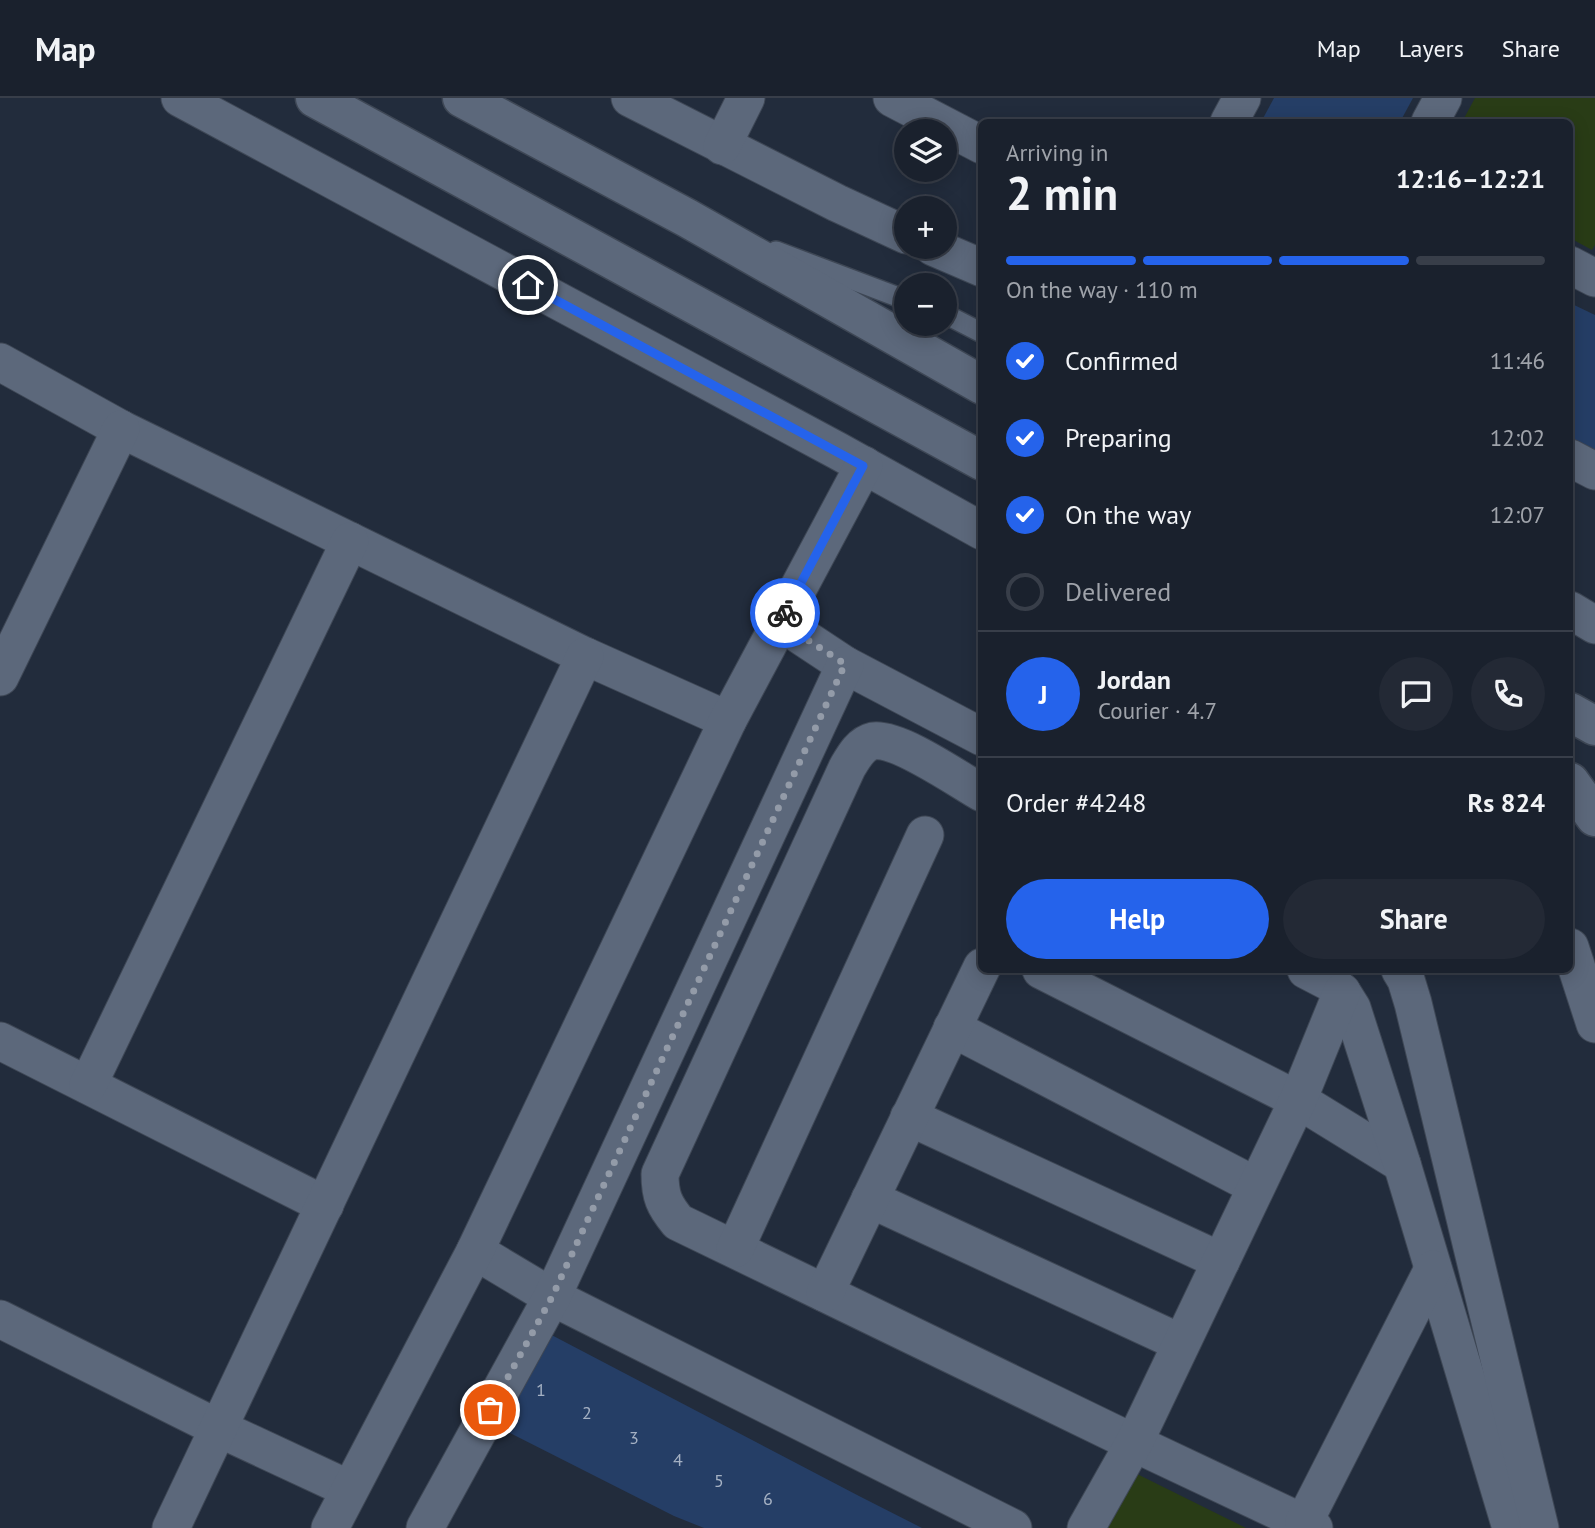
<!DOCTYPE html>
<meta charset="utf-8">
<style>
body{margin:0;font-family:"PT Sans",sans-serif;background:#232935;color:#f1f3f6;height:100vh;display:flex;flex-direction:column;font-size:26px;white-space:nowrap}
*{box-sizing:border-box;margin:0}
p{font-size:23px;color:#9fa3aa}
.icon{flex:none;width:38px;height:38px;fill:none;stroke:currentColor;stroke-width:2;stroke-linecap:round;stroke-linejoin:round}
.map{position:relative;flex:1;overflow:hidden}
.details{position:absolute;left:978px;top:21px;width:595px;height:854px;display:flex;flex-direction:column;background:#1a212d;border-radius:10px;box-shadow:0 4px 18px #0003,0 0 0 2px #383e49}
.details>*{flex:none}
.buttons{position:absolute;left:894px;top:21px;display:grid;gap:14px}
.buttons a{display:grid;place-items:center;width:63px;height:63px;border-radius:50%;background:#1a212d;box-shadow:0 4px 18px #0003,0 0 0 2px #383e49;font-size:35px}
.pin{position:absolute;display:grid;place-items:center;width:60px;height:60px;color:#fff;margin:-30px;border:4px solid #fff;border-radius:50%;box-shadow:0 2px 7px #0007}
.courier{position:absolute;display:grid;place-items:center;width:70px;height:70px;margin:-35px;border:5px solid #2563eb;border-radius:50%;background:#fff;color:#222;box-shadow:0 2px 9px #0007}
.headline em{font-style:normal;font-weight:700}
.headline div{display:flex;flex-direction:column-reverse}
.headline{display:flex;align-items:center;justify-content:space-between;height:119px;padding:0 28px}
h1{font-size:46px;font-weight:700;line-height:52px}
.bar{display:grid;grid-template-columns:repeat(4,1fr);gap:10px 7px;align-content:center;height:84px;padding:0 28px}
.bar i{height:9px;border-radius:5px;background:#383e49}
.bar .current{background:#2563eb}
.bar p{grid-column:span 4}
.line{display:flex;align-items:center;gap:18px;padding:0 28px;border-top:2px solid #383e49}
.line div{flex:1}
.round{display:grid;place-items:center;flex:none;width:74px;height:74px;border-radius:37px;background:#232935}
ol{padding:0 28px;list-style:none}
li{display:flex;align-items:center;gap:21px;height:77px}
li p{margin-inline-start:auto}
li .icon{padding:7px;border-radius:50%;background:#2563eb;color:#fff;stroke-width:4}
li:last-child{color:#9fa3aa}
li i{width:38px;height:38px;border:4px solid #383e49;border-radius:50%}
.primary-button{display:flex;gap:14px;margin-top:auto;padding:14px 28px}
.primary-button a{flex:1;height:80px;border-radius:42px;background:#2563eb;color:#fff;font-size:28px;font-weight:700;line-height:80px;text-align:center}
.primary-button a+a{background:#232935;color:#f1f3f6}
header{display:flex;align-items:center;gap:42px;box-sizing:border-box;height:98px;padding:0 35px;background:#1a212d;border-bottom:2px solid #383e49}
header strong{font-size:33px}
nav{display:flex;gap:38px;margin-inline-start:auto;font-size:24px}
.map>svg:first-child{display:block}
.green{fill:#293c16}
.building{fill:#253e66}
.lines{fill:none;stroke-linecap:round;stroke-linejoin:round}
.lane-casing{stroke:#3e4755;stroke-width:22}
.street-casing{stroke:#3e4755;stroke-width:39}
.secondary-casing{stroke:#3e4755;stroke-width:41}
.lane{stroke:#5c687b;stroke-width:19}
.street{stroke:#5c687b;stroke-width:37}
.secondary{stroke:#5c687b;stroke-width:38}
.done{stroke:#939ba8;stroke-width:7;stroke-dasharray:0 12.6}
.route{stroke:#2563eb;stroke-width:9}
.labels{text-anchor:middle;stroke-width:5;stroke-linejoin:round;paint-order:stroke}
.number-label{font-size:18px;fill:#a5b1c3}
</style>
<header>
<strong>Map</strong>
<nav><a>Map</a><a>Layers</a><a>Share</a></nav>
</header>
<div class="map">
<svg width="1595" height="1430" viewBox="0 0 1595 1430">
<rect width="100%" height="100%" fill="#222c3c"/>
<!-- green -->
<g class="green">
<polygon points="1475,0 1595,0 1595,147 1592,152 1570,140 1570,24 1462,24"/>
<polygon points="1125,1370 1246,1430 1093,1430"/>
</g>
<!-- building -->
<g class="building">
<polygon points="1274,0 1413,0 1400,24 1261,24"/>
<polygon points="1570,205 1595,217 1595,363 1570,350"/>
<polygon points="542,1232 859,1398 922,1430 704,1430 674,1418 494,1327"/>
</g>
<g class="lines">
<defs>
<g id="lane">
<polyline points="776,153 906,202"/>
<polyline points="945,216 982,235"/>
</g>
<g id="street">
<polyline points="180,0 838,353 982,433"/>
<polyline points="630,0 837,105 906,137"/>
<polyline points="892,0 982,47"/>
<polyline points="1229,24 1242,0"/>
<polyline points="1430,24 1443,0"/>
<polyline points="722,48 746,0"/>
<polyline points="933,149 982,170"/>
<polyline points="1570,167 1595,180"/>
<polyline points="0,264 121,331 585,558 728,622"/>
<polyline points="1570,360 1595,373"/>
<polyline points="1570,512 1595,527"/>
<polyline points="780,524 845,567 982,639"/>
<polyline points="0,579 121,331"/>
<path d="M982,695c-23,-13 -84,-56 -109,-52 -13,3 -20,17 -26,27l-187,406c0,22 4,31 18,48l456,221 180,85"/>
<polyline points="1570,849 1595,926"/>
<polyline points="1041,872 1298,1002 1402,1066"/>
<polyline points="1306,872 1331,885 1342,894 1352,910 1402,1066 1511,1430"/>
<polyline points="1400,872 1406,882 1413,905 1540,1430"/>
<polyline points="952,930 1256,1088"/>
<polyline points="0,943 325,1107"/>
<polyline points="88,987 350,443"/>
<polyline points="909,1019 1221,1163"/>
<polyline points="870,1101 1181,1245"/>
<polyline points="735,1151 925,737"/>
<polyline points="475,1153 552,1199 1013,1430"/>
<polyline points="825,1195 982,869"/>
<polyline points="0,1221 218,1330 349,1391"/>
<polyline points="1304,1424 1433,1171"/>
<polyline points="171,1430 585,558"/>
<polyline points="330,1430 475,1153 728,622 864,367"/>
<polyline points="425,1430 552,1199 845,567"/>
<polyline points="1086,1430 1134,1345 1221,1163 1298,1002 1342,894"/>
</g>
<g id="secondary">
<polyline points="315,0 982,363"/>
<polyline points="462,0 687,120 982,287"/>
<polyline points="1570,614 1595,628"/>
<polyline points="1570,684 1595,719"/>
</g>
</defs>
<!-- lane casing -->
<use href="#lane" class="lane-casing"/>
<!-- street casing -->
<use href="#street" class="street-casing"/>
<!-- secondary casing -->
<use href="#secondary" class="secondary-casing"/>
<!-- lane -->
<use href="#lane" class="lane"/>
<!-- street -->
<use href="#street" class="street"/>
<!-- secondary -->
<use href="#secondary" class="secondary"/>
</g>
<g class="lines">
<!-- done -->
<polyline class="done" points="490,1312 552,1199 845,566 780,524 785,515"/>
<!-- route -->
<polyline class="route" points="528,187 863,368 785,515"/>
</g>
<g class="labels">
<!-- number labels -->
<g class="number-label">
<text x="541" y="1298">1</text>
<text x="587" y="1321">2</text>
<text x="634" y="1346">3</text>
<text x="678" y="1368">4</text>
<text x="719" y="1389">5</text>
<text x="768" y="1407">6</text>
</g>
</g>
</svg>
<div class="buttons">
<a><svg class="icon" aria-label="layers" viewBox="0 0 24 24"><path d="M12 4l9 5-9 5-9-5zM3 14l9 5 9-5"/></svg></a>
<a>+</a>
<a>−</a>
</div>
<div class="pin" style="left:490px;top:1312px;background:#ea580c"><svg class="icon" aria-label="bag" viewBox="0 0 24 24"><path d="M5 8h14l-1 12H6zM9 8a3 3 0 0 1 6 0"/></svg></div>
<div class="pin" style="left:528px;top:187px;background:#1f2937"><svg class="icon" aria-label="home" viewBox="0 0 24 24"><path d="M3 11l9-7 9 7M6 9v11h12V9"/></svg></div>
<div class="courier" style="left:785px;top:515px"><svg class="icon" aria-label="bike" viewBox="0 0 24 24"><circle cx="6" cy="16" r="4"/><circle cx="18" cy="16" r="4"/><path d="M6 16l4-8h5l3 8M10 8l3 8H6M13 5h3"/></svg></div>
<section class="details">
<div class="headline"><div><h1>2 min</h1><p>Arriving in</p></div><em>12:16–12:21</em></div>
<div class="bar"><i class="current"></i><i class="current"></i><i class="current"></i><i></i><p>On the way · 110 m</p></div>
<ol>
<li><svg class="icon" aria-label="check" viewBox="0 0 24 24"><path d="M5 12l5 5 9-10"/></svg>Confirmed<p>11:46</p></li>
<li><svg class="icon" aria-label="check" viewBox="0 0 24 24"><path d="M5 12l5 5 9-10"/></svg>Preparing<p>12:02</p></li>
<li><svg class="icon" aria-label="check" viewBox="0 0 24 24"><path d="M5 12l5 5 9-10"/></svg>On the way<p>12:07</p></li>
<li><i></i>Delivered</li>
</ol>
<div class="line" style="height:126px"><b class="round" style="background:#2563eb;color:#fff">J</b><div><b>Jordan</b><p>Courier · 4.7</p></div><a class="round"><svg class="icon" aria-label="chat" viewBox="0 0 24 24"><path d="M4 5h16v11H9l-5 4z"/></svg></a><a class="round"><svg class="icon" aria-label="phone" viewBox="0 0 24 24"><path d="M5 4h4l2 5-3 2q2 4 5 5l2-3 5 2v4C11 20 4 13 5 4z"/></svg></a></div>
<div class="line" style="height:91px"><div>Order #4248</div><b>Rs 824</b></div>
<div class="primary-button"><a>Help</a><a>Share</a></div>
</section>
</div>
